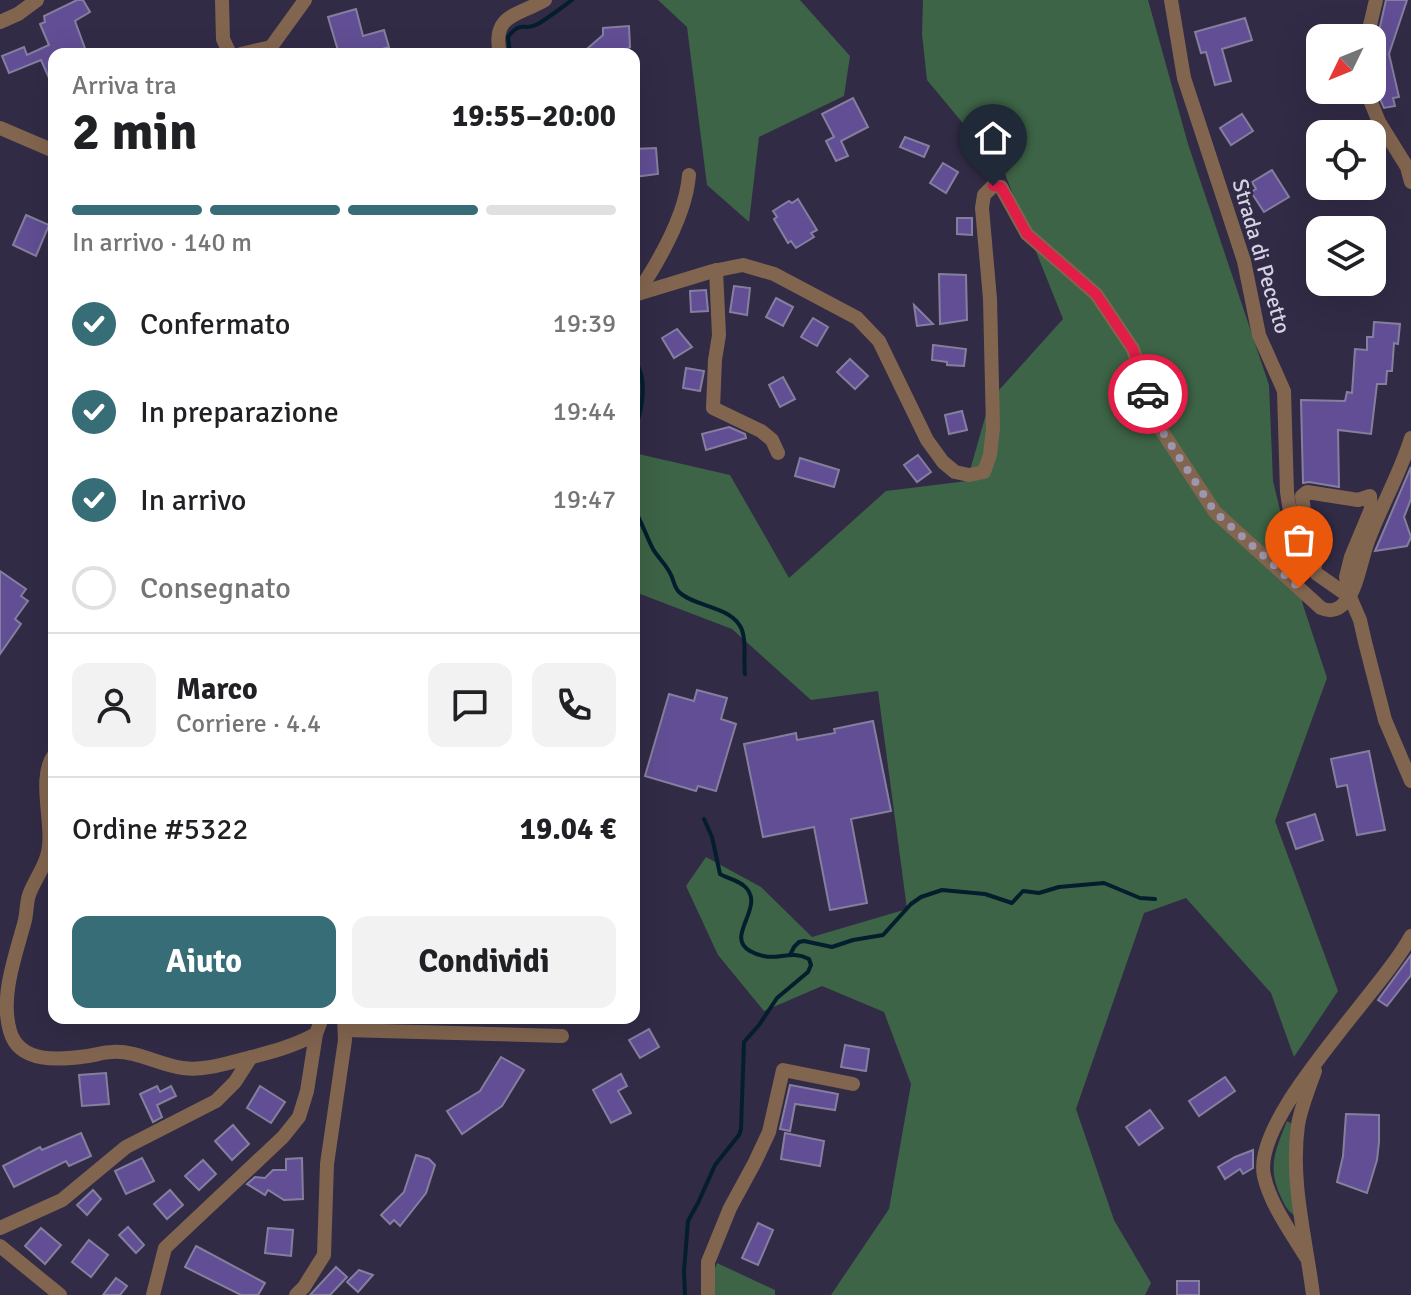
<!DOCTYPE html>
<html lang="it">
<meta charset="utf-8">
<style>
body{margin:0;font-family:Signika,sans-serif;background:#f2f2f2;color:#202124;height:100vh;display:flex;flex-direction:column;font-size:30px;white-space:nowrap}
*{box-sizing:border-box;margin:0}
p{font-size:26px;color:#757577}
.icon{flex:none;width:44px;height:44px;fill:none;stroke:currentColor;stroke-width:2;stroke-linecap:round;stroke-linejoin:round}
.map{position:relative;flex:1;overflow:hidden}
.panel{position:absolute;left:48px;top:48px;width:592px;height:976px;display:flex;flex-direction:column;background:#fff;border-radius:16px;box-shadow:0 8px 32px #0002}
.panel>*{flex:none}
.needle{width:52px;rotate:227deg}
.tools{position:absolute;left:1306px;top:24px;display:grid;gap:16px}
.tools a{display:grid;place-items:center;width:80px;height:80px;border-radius:16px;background:#fff;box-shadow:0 8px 32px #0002;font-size:40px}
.pin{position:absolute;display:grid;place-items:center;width:68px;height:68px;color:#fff;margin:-82px -34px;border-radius:50% 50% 50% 0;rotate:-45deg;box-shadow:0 0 8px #0007}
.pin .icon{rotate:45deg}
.courier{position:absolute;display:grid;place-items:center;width:80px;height:80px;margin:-40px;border:6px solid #e11d48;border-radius:50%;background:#fff;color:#222;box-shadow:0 2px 10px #0007}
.summary em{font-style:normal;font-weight:700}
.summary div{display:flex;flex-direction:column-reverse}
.summary{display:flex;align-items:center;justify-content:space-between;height:136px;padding:0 24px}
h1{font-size:52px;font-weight:700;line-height:60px}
.bar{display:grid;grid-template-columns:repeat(4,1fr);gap:12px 8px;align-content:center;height:96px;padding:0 24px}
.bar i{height:10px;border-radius:6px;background:#e0e0e0}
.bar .on{background:#376d77}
.bar p{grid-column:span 4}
.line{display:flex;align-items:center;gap:20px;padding:0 24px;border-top:2px solid #e0e0e0}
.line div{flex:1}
.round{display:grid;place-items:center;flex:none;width:84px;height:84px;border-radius:16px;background:#f2f2f2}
ol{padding:0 24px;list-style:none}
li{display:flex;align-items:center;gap:24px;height:88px}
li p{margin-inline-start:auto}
li .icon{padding:8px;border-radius:50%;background:#376d77;color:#fff;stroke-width:4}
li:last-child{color:#757577}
li i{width:44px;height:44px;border:4px solid #e0e0e0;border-radius:50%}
.primary-button{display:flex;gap:16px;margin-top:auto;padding:16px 24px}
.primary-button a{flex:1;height:92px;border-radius:16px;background:#376d77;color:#fff;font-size:32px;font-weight:700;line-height:92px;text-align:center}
.primary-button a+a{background:#f2f2f2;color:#202124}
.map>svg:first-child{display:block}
.green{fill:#3d6446}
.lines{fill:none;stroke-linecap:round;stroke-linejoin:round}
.stream{stroke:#041e2e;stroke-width:4}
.building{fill:#614e94;stroke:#857f9f;stroke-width:2}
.minor{stroke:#82654f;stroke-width:14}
.done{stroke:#9c97ac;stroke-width:8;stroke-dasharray:0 14.4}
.route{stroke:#e11d48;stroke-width:10}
.labels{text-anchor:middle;stroke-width:6;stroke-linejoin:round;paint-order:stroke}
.street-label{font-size:22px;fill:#d5d1e3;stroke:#322b46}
</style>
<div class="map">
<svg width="1411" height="1295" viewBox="0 0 1411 1295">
<rect width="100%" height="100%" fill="#322b46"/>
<!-- green -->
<g class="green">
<polygon points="658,0 800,0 850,56 844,96 759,137 749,222 707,185 687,27"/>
<polygon points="923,0 1148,0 1188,144 1269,385 1273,481 1303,605 1327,678 1275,821 1338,991 1294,1057 1271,993 1186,898 1144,913 1076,1109 1114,1220 1151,1283 1145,1295 831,1295 889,1209 911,1084 884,1012 822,986 764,1011 718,955 686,886 706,857 761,887 812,937 907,909 878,691 811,700 732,629 635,592 634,590 634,453 730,475 789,578 886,491 967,481 990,400 1063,319 1005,174 927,80 922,34"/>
<path d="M1287,1121l7,4v90c-8,-5 -10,-12 -14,-20 -13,-29 -4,-46 7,-74z"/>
<polygon points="717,1263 775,1290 775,1295 705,1295"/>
</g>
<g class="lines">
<!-- stream -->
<g class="stream">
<path d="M510,54l-2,-17c14,-18 16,-5 30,-13 11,-7 23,-16 34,-24"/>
<path d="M634,361c14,14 9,51 0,68"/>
<path d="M634,509c8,13 12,27 19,40 5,9 14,16 18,26 3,6 3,12 8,17 17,16 54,14 63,38 5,15 1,29 3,44"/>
<polyline points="790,955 794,947 799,942 804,941 832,947 853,940 883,935 911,904 921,897 942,890 985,894 1012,903 1023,891 1039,893 1059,887 1104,883 1140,898 1155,899"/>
<path d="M685,1295l-1,-24 4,-50 10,-18 17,-38 24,-30 2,-6 3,-87 15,-17 18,-27 31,-26 3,-7 -2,-6c-22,-11 -34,6 -59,-8 -27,-15 19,-46 -7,-66 -7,-5 -16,-7 -23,-11l-8,-37 -8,-18"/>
</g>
</g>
<!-- building -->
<g class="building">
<polygon points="77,0 83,0 90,12 75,21 87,54 54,54 54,89 41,60 9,73 2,56 24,47 27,55 49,45 40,24 45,22 44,16"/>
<polygon points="1386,0 1407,0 1389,54 1399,97 1393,98 1395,106 1384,108 1372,82 1372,46 1377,40"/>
<polygon points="356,9 363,36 384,30 389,47 366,54 339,54 328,17"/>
<polygon points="1245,18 1252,40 1222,49 1231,81 1215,85 1206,52 1201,53 1195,32"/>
<polygon points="629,26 630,47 622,54 581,54 603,35 603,28"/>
<polygon points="853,98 868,127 841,141 848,156 836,161 826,141 834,137 822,114"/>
<polygon points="1242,114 1253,131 1231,145 1220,128"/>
<polygon points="905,137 929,146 924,157 900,147"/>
<polygon points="656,148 658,174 634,177 634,149"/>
<polygon points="943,163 958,172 946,193 930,183"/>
<polygon points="1272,170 1289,197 1264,212 1251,192 1256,189 1252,182"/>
<polygon points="798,199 817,230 811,233 814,237 796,248 791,241 788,243 774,219 777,217 773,211 789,201 792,203"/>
<polygon points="26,215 49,225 36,256 13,245"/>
<polygon points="957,218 972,218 972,235 957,234"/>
<polygon points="939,274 966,275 967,320 940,324"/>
<polygon points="734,286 750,288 747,315 730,312"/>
<polygon points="706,290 708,311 691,312 690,291"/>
<polygon points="776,298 793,307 783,326 766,317"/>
<polygon points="914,305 933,324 917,326"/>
<polygon points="813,318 828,327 817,346 801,337"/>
<polygon points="1374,322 1400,324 1398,344 1394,343 1392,371 1387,371 1386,384 1377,384 1371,434 1338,430 1339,487 1309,482 1303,483 1301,400 1345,401 1347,392 1352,393 1355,349 1367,350 1367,337 1373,337"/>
<polygon points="677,329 692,347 674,358 662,338"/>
<polygon points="933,345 966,349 964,366 947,365 947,362 932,360"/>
<polygon points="850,359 868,376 855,389 837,372"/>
<polygon points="686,368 704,371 700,391 683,388"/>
<polygon points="783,377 795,399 780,407 769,385"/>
<polygon points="962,411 967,430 949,434 945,415"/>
<polygon points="729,427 745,434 746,438 706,450 702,434"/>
<polygon points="918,455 931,472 917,482 904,465"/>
<polygon points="800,458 839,470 834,487 795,476"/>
<polygon points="1411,467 1411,499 1404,517 1411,537 1407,546 1375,551"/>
<polygon points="0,571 26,589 21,596 28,601 15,619 21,624 0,654"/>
<polygon points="697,690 727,698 721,719 736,724 716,791 698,786 696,791 645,776 669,694 694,701"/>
<polygon points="873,721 891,811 851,819 867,903 830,910 814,827 763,837 744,744 796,733 797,740 835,733 834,729"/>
<polygon points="1369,751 1385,830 1357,835 1347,785 1337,787 1331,759"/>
<polygon points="1315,814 1323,840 1296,849 1287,823"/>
<polygon points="1411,955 1411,975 1387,1006 1378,1000"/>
<polygon points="649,1029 659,1047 640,1058 629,1040"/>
<polygon points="845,1045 869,1049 866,1071 841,1067"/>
<polygon points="501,1057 524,1070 502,1106 462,1134 447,1111 480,1091"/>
<polygon points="106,1073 109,1104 82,1106 79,1075"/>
<polygon points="621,1074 627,1086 618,1091 631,1113 611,1123 593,1090"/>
<polygon points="1225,1077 1235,1091 1199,1116 1189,1101"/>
<polygon points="790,1085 838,1094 835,1110 795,1104 790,1131 780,1129"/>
<polygon points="157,1086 160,1092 171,1086 176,1096 157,1105 162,1117 153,1122 140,1094"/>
<polygon points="260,1086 285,1102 271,1123 247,1108"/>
<polygon points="1150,1110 1163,1128 1139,1145 1126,1127"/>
<polygon points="1346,1114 1379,1115 1379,1142 1377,1160 1367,1193 1337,1182 1343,1156"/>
<polygon points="233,1125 249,1144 232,1160 215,1141"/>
<polygon points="81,1133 91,1156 69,1166 66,1161 14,1187 3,1166 40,1147 42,1150"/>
<polygon points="785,1133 824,1141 820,1166 781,1159"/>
<polygon points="1253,1150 1253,1168 1243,1174 1240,1169 1225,1179 1218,1167 1235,1157"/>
<polygon points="416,1155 429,1159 435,1165 426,1193 400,1226 394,1220 390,1224 381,1215 404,1192"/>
<polygon points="142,1158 154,1181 126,1194 115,1171"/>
<polygon points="302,1158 303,1199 284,1200 268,1190 265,1195 247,1184 255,1177 265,1178 273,1170 286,1170 286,1159"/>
<polygon points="203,1160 216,1174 199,1190 185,1176"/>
<polygon points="93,1190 101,1199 87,1215 77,1205"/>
<polygon points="170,1190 183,1205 167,1219 154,1204"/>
<polygon points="758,1223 773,1230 758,1265 742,1258"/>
<polygon points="128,1227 144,1245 136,1253 119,1235"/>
<polygon points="41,1228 61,1245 45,1264 25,1246"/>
<polygon points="268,1228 293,1230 291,1256 265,1253"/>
<polygon points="89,1240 108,1255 91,1277 72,1262"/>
<polygon points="196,1246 265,1283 258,1295 241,1295 185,1267"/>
<polygon points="336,1267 347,1277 330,1295 310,1295"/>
<polygon points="359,1270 373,1275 358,1292 347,1282"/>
<polygon points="116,1278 127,1286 120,1295 103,1295"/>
<rect x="1177" y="1281" width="22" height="14"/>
</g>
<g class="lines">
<!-- minor -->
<g class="minor">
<polyline points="222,0 223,39 230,54"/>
<polyline points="1171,0 1184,78 1244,261 1259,335 1284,391 1287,492 1295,545 1317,574 1350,597"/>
<polyline points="0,22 18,14 37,0"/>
<polyline points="1367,38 1376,0"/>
<polyline points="241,54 271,47 305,0"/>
<path d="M500,54c-9,-40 18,-38 45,-54"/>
<polyline points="1366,90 1379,122 1407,167 1411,182"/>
<polyline points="0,128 54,151"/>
<polyline points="716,270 719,335 715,360 713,408 761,431 772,440 778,453"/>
<path d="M637,294c22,-33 49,-79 52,-119"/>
<path d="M634,295l79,-24 30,-6 31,9 83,44 22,23 48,99 16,22 12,10 14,3 15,-3 6,-17 3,-27 -3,-129 -8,-91 2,-13 9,-9 8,1 26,47 69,60 37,55 25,76 57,87 106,96c11,5 19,1 26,-8 10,-12 15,-43 21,-59 13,-35 32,-67 43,-103"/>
<polyline points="1315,566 1308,539 1302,496 1307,492 1358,500 1370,496 1371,509 1351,557 1346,577 1350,597 1360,620 1365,642 1385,720 1411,781"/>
<path d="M54,755c-18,24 2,73 -7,101 -4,14 -13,25 -18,39 -3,9 -2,20 -5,29 -9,33 -24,73 -14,107 9,33 50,29 78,25 8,-1 16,-4 24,-4 24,-2 47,13 71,16 22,3 44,-5 65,-10 24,-6 46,-12 68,-24l6,-16"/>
<polyline points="345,1030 562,1036"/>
<polyline points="0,1228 62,1200 126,1147 216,1101 235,1082 251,1057"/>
<polyline points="0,1246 60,1295"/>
<path d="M1306,1257c-14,-23 -36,-53 -42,-81 -13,-59 118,-185 147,-240"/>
<polyline points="153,1295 165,1248 283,1137 299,1117 307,1091 316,1034"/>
<polyline points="296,1295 304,1287 324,1255 327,1164 345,1040 344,1018"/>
<polyline points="708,1295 708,1262 730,1208 755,1162 769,1132 783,1070 853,1084"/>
<path d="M1313,1295c-7,-56 -23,-113 -15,-170 3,-18 11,-37 17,-54"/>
</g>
</g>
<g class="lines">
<!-- done -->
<polyline class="done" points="1148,394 1158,425 1215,512 1299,588"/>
<!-- route -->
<polyline class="route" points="993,186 1001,187 1027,234 1096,294 1133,349 1148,394"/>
</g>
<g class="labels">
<!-- street labels -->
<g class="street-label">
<text transform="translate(1262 256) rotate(74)" y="8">Strada di Pecetto</text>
</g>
</g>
</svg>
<div class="tools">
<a><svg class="needle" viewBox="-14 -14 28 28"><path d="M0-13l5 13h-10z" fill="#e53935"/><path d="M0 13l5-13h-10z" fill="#757577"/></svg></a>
<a><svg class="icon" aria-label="locate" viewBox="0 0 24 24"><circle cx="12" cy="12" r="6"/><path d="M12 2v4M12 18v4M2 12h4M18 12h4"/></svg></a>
<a><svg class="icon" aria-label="layers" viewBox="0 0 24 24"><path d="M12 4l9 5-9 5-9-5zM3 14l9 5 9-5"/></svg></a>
</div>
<div class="pin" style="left:1299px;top:588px;background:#ea580c"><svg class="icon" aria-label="bag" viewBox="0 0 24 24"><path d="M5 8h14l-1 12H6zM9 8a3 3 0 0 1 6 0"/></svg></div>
<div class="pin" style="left:993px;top:186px;background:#1f2937"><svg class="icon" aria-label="home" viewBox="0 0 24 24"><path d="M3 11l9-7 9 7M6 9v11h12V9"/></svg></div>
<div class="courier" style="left:1148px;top:394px"><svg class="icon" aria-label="car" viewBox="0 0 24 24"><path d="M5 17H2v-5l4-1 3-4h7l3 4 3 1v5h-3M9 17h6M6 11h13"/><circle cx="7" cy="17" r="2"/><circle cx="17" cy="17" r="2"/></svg></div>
<section class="panel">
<div class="summary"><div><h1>2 min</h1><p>Arriva tra</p></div><em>19:55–20:00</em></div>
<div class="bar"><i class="on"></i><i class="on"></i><i class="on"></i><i></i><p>In arrivo · 140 m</p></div>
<ol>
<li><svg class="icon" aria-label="check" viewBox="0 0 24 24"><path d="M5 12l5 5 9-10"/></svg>Confermato<p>19:39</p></li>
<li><svg class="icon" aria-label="check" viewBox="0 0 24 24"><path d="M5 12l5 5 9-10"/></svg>In preparazione<p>19:44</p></li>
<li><svg class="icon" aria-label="check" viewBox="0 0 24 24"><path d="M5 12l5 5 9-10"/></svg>In arrivo<p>19:47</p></li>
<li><i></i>Consegnato</li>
</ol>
<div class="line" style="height:144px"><a class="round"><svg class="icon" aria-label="person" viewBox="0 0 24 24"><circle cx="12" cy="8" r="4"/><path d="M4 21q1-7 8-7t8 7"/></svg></a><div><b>Marco</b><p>Corriere · 4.4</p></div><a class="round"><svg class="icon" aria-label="chat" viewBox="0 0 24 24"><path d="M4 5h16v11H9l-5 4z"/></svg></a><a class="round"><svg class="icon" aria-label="phone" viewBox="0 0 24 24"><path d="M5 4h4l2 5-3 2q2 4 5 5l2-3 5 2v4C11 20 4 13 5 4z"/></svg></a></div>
<div class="line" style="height:104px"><div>Ordine #5322</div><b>19.04 €</b></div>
<div class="primary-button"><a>Aiuto</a><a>Condividi</a></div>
</section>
</div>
